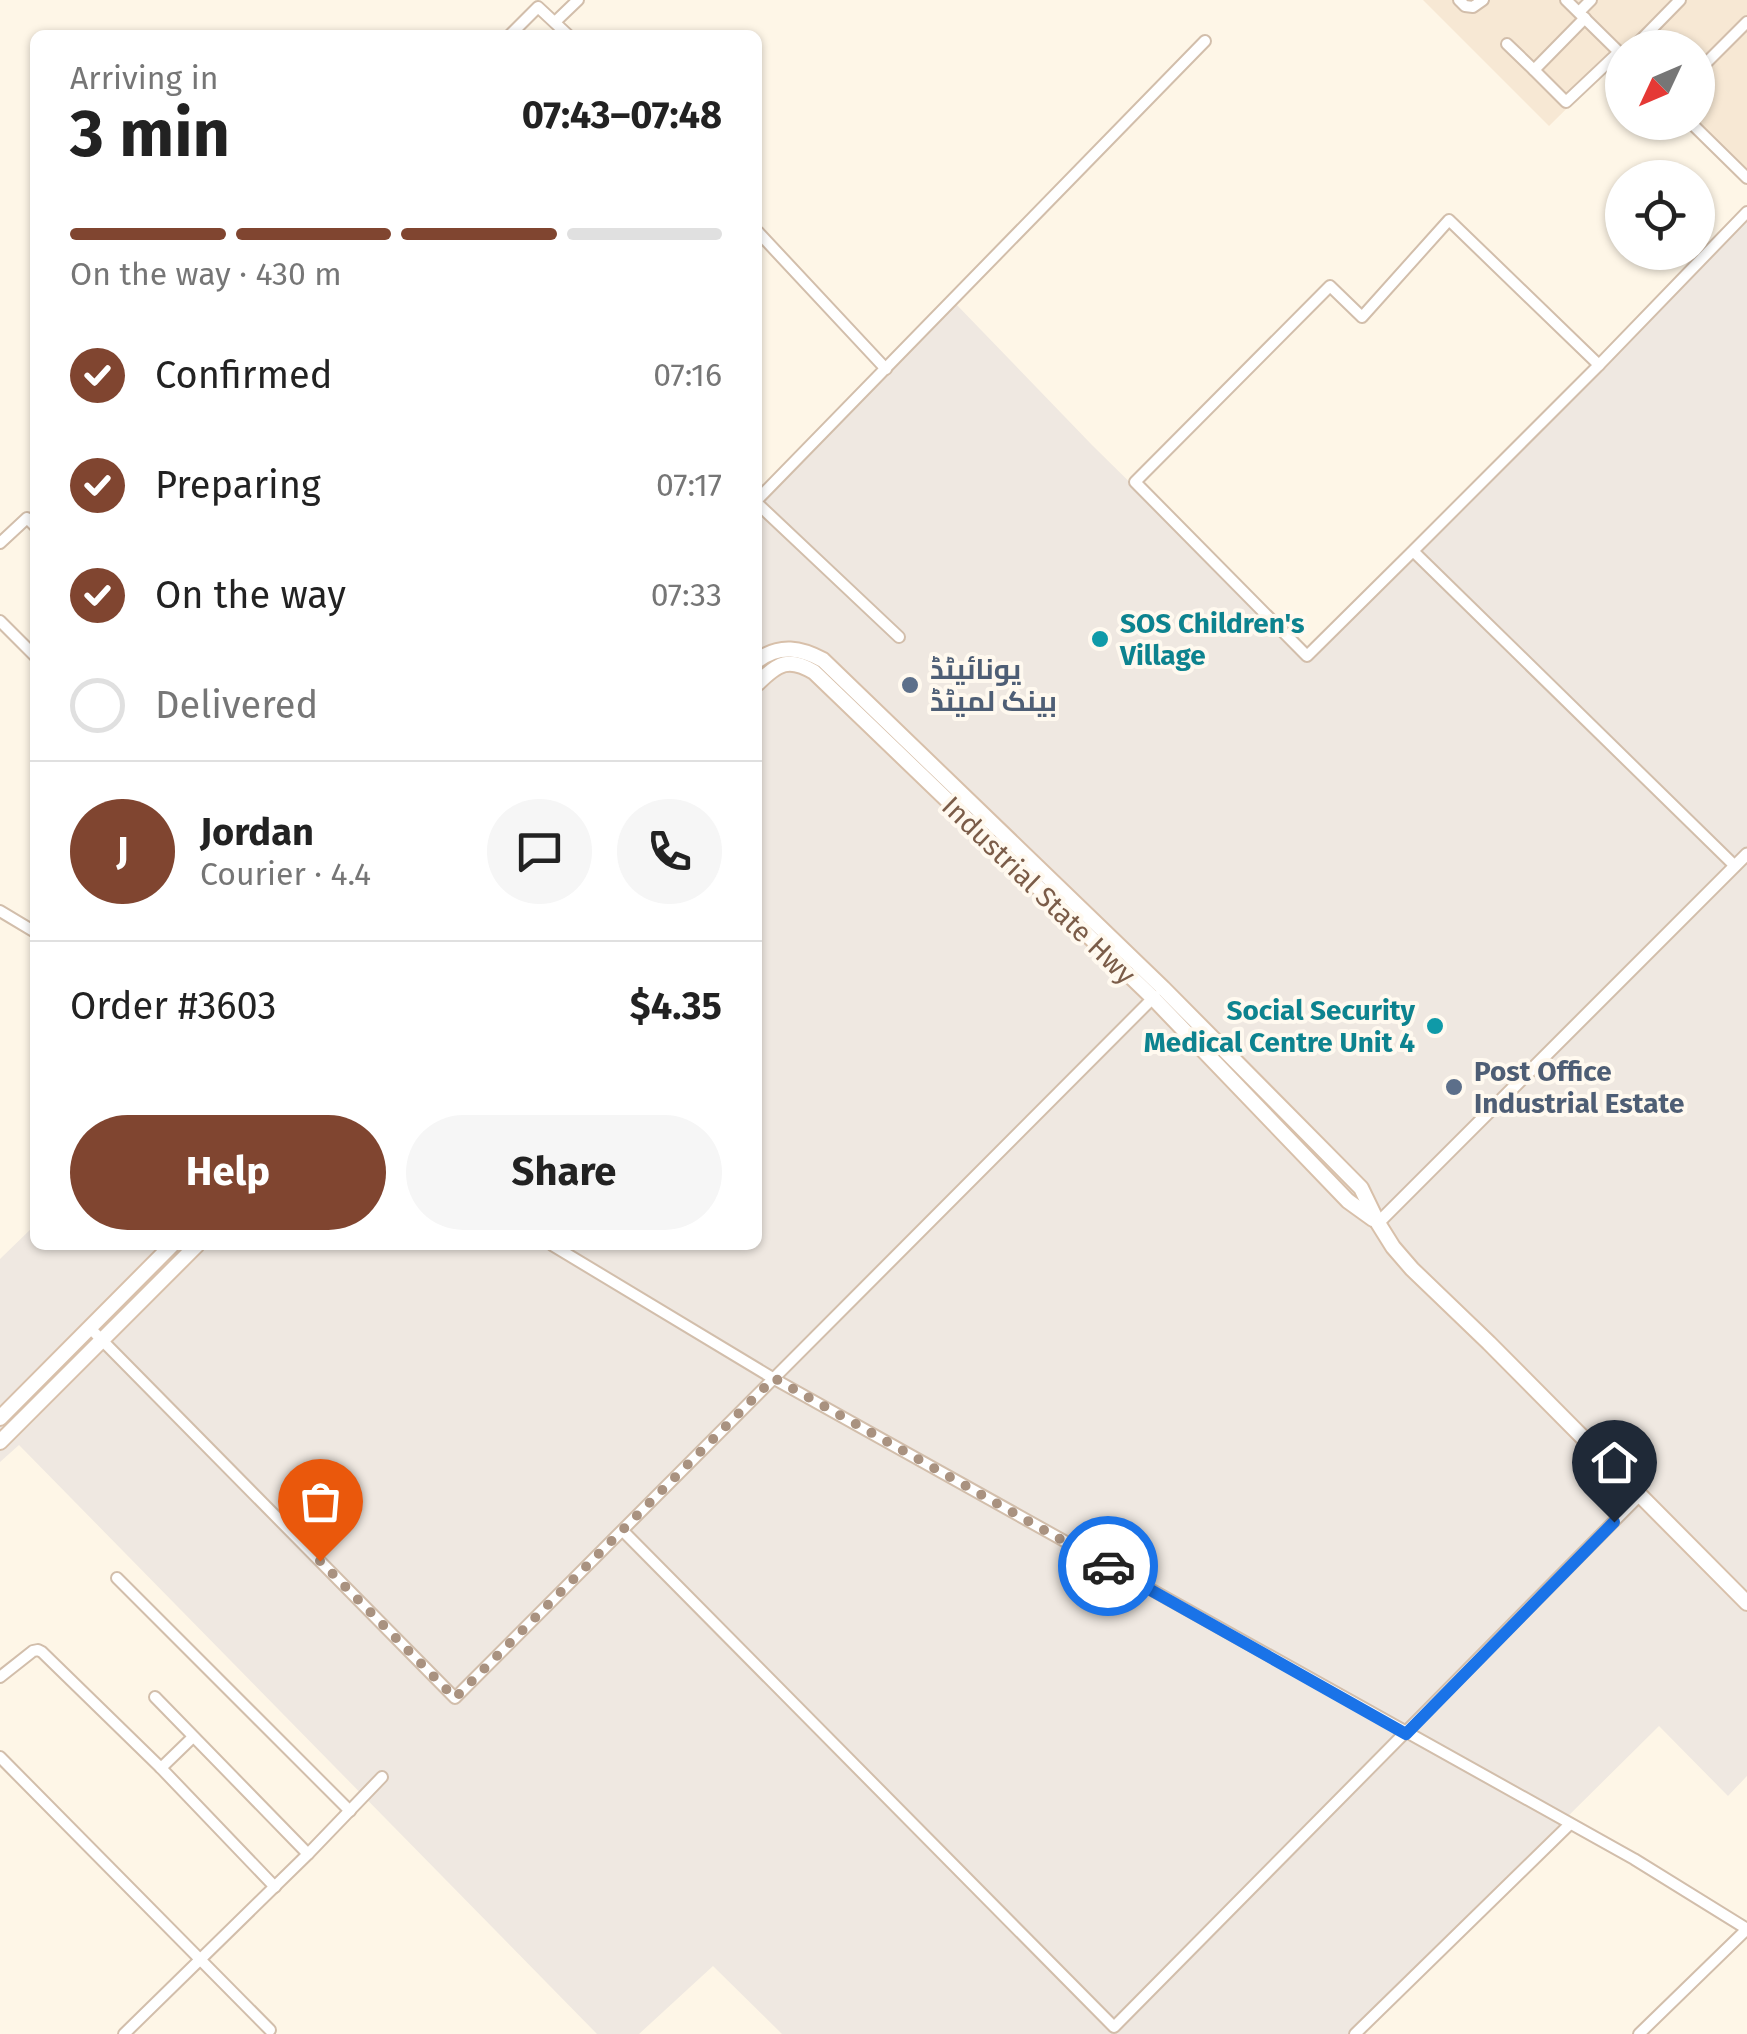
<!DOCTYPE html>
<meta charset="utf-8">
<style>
body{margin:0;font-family:"Fira Sans",Cairo,sans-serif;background:#f6f6f6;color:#222;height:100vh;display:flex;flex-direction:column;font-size:38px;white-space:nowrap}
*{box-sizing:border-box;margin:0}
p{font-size:32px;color:#767676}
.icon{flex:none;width:55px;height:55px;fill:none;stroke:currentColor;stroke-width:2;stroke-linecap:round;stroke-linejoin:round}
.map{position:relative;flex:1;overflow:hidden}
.details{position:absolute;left:30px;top:30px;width:732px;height:1220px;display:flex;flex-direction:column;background:#fff;border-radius:15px;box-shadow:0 2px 8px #0004}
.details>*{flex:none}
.needle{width:65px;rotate:226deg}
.buttons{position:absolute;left:1605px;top:30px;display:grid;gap:20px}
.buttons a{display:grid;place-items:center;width:110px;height:110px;border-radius:50%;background:#fff;box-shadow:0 2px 8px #0004;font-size:50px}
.pin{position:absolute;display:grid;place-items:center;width:85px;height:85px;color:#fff;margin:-102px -42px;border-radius:50% 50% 50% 0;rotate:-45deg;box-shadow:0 0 10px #0007}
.pin .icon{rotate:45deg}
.courier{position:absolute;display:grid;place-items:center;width:100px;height:100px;margin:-50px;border:8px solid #1a73e8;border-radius:50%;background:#fff;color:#222;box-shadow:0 2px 12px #0007}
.head em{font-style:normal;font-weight:700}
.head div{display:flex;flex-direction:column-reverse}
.head{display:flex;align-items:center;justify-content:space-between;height:170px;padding:0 40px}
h1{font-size:65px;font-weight:700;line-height:75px}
.bar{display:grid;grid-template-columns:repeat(4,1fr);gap:15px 10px;align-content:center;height:120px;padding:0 40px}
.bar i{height:12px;border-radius:8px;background:#e0e0e0}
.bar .active{background:#804530}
.bar p{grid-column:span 4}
.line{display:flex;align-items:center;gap:25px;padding:0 40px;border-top:2px solid #e0e0e0}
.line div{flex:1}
.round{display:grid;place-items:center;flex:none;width:105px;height:105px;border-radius:52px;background:#f6f6f6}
ol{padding:0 40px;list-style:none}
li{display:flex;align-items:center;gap:30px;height:110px}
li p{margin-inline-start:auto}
li .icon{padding:10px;border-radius:50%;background:#804530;color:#fff;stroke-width:4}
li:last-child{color:#767676}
li i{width:55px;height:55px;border:5px solid #e0e0e0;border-radius:50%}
.action{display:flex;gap:20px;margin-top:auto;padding:20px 40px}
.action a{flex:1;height:115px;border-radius:60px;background:#804530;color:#fff;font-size:40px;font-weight:700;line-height:115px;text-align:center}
.action a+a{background:#f6f6f6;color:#222}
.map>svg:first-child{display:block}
.residential{fill:#f7e8d4}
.industrial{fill:#efe8e1}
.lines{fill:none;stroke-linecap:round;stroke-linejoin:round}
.minor-casing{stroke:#d2beab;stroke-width:14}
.tertiary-casing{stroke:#d2beab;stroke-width:15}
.secondary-casing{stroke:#d8c0aa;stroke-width:18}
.minor{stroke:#fff;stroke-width:10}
.tertiary{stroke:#fff;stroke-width:11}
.secondary{stroke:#fff;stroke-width:14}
.done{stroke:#a99280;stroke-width:10;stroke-dasharray:0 18}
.route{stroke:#1a73e8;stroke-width:12}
.culture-dot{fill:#0f9aa8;stroke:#fff9ef;stroke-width:4}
.service-dot{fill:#5c6f8a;stroke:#fff9ef;stroke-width:4}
.labels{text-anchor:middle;stroke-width:8;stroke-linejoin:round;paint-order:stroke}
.culture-label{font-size:28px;font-weight:bold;fill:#0d838f;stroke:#fff9ef;text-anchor:start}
.service-label{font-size:28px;font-weight:bold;fill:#4e5e75;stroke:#fff9ef;text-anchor:start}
.street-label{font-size:28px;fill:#7b5c48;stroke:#fff9ef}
</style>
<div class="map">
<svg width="1747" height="2034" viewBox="0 0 1747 2034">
<rect width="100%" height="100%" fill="#fef6e7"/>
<!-- residential -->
<polygon class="residential" points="1423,0 1747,0 1747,185 1684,123 1698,122 1698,48 1622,48 1622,61 1618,58 1549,126"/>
<!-- industrial -->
<polygon class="industrial" points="1747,211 1747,1776 1728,1796 1659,1726 1348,2034 782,2034 713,1966 639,2034 597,2034 19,1445 0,1462 0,1259 35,1225 35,1245 758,1245 758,500 954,302 1092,445 1302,652"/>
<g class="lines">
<defs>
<g id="minor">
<polyline points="1459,0 1465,6 1473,7 1483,0"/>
<polyline points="1566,0 1622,55"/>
<polyline points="1579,12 1591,0"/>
<polyline points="555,22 578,0"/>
<polyline points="510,35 538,7 568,35"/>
<polyline points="1507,44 1534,70 1585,18"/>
<polyline points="1633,48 1680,0"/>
<polyline points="1534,70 1566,102 1619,52"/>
<polyline points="1698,71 1747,22"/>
<polyline points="1690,122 1747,178"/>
<polyline points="758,232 886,369"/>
<polyline points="1599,365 1747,212"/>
<polyline points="758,499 1205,41"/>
<polyline points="758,504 899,637"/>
<polyline points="0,543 27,518 35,526"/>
<polyline points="1413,551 1599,365 1449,220 1362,317 1330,286 1135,482 1307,656 1413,551 1735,866"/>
<polyline points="0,621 35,656"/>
<polyline points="0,911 35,932"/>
<polyline points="552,1245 776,1380 1634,1859 1747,1929"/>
<polyline points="90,1328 455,1698 1155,996"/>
<polyline points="623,1531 1114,2027 1640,1495"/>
<polyline points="117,1578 350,1811"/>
<polyline points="0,1677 33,1651 38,1650 42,1652 161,1768 275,1887"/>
<polyline points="155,1697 308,1854"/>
<polyline points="0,1757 270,2030"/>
<polyline points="161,1768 193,1737"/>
<polyline points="124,2034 308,1854 382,1777"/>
<polyline points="1355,2034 1570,1824"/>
<polyline points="1639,2034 1747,1929"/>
</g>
<polyline id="tertiary" points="1378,1223 1747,854"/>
<g id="secondary">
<path d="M758,660c22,-16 43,-12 65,0l340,328 198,200 17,35 15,24 19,22 77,74 258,260"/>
<path d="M758,683c20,-20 31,-26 56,-11l339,326 195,203 25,18"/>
<polyline points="0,1418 172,1245"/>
<polyline points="0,1442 197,1245"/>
</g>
</defs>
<!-- minor casing -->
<use href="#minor" class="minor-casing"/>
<!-- tertiary casing -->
<use href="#tertiary" class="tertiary-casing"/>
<!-- secondary casing -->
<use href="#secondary" class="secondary-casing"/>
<!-- minor -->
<use href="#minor" class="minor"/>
<!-- tertiary -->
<use href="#tertiary" class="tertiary"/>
<!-- secondary -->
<use href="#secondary" class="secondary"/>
</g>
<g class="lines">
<!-- done -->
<polyline class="done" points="320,1561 455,1698 774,1378 1108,1566"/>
<!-- route -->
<polyline class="route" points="1108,1566 1406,1734 1614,1522"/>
</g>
<!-- markers -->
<g class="culture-dot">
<circle cx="1100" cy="639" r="10"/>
<circle cx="1435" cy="1026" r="10"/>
</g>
<g class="service-dot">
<circle cx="910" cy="685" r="10"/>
<circle cx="1454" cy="1087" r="10"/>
</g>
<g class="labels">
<!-- culture labels -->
<g class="culture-label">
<text x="1120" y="633">SOS Children's<tspan x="1120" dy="32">Village</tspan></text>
<text x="1415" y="1020" text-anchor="end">Social Security<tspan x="1415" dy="32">Medical Centre Unit 4</tspan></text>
</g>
<!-- service labels -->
<g class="service-label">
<text x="930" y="679">یونائیٹڈ<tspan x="930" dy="32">بینک لمیٹڈ</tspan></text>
<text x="1474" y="1081">Post Office<tspan x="1474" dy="32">Industrial Estate</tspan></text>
</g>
<!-- street labels -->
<g class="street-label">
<text transform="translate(1039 890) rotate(44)" y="10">Industrial State Hwy</text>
</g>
</g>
</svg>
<div class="buttons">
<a><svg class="needle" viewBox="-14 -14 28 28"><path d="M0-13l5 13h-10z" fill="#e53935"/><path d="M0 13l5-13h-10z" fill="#767676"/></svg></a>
<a><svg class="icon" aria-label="locate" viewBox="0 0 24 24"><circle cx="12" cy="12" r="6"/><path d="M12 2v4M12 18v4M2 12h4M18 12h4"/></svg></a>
</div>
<div class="pin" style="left:320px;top:1561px;background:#ea580c"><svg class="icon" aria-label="bag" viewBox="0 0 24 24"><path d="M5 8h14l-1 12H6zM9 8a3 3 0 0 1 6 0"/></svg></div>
<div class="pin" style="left:1614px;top:1522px;background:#1f2937"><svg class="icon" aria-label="home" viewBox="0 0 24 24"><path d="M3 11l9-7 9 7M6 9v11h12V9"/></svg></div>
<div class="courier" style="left:1108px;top:1566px"><svg class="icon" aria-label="car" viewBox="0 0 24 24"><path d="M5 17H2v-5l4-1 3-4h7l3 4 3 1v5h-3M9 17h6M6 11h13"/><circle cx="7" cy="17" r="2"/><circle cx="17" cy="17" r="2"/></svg></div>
<section class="details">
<div class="head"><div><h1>3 min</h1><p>Arriving in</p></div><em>07:43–07:48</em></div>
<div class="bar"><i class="active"></i><i class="active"></i><i class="active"></i><i></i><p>On the way · 430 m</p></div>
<ol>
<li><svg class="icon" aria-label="check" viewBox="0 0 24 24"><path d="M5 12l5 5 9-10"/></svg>Confirmed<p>07:16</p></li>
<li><svg class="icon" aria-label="check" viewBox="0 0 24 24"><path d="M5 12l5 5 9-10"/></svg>Preparing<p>07:17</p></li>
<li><svg class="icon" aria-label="check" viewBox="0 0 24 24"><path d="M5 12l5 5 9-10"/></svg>On the way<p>07:33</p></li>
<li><i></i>Delivered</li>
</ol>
<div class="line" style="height:180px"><b class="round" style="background:#804530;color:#fff">J</b><div><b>Jordan</b><p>Courier · 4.4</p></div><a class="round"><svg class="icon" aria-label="chat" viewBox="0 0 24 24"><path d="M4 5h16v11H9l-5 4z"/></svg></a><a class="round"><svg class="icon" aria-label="phone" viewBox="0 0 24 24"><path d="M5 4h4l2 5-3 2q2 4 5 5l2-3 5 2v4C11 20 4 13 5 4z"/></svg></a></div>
<div class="line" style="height:130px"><div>Order #3603</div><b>$4.35</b></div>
<div class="action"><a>Help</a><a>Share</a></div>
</section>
</div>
